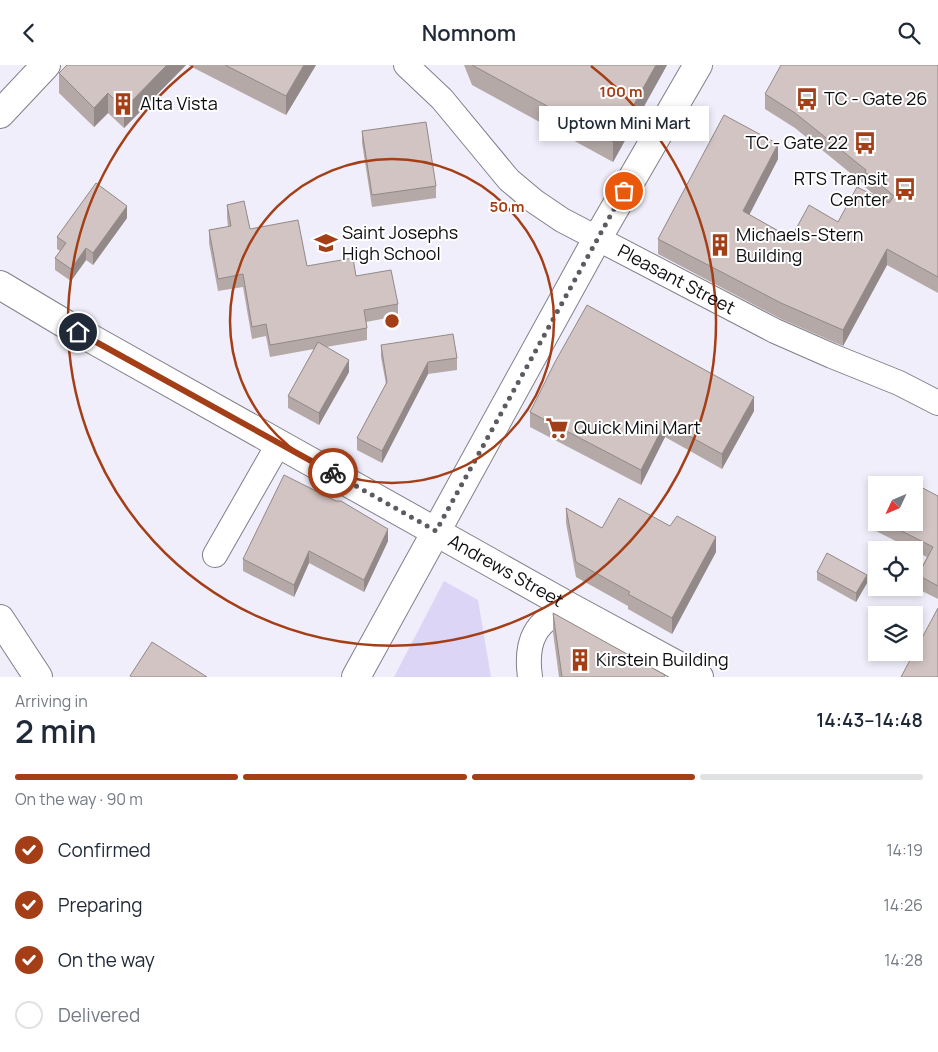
<!DOCTYPE html>
<meta charset="utf-8">
<style>
body{margin:0;font-family:Manrope,sans-serif;background:#f2f2f3;color:#1f2937;height:100vh;display:flex;flex-direction:column;font-size:19px;white-space:nowrap}
*{box-sizing:border-box;margin:0}
p{font-size:16px;color:#747a83}
.icon{flex:none;width:28px;height:28px;fill:none;stroke:currentColor;stroke-width:2;stroke-linecap:round;stroke-linejoin:round}
.map{position:relative;height:612px;overflow:hidden}
.drawer{display:flex;flex-direction:column;background:#fff;flex:1}
.drawer>*{flex:none}
.needle{width:32px;rotate:226deg}
.buttons{position:absolute;left:868px;top:411px;display:grid;gap:10px}
.buttons a{display:grid;place-items:center;width:55px;height:55px;border-radius:0px;background:#fff;box-shadow:0 2px 8px #0003;font-size:25px}
.pin{position:absolute;display:grid;place-items:center;width:42px;height:42px;color:#fff;margin:-21px;border:2px solid #fff;border-radius:50%;box-shadow:0 1px 5px #0007}
.courier{position:absolute;display:grid;place-items:center;width:50px;height:50px;margin:-25px;border:4px solid #a43e17;border-radius:50%;background:#fff;color:#222;box-shadow:0 1px 6px #0007}
.bubble{position:absolute;height:35px;border-radius:0px;background:#fff;box-shadow:0 2px 8px #0003;font-size:16px;font-weight:600;line-height:35px;text-align:center}
.overview em{font-style:normal;font-weight:600}
.overview div{display:flex;flex-direction:column-reverse}
.overview{display:flex;align-items:center;justify-content:space-between;height:85px;padding:0 15px}
h1{font-size:32px;font-weight:600;line-height:38px}
.bar{display:grid;grid-template-columns:repeat(4,1fr);gap:8px 5px;align-content:center;height:60px;padding:0 15px}
.bar i{height:6px;border-radius:4px;background:#e0e1e3}
.bar .current{background:#a43e17}
.bar p{grid-column:span 4}
ol{padding:0 15px;list-style:none}
li{display:flex;align-items:center;gap:15px;height:55px}
li p{margin-inline-start:auto}
li .icon{padding:5px;border-radius:50%;background:#a43e17;color:#fff;stroke-width:4}
li:last-child{color:#747a83}
li i{width:28px;height:28px;border:2px solid #e0e1e3;border-radius:50%}
header{display:flex;justify-content:space-between;align-items:center;height:65px;padding:0 15px;background:#fff;font-size:22px;font-weight:600}
.map>svg:first-child{display:block}
.green{fill:#dcd5f6}
.lines{fill:none;stroke-linecap:round;stroke-linejoin:round}
.street-casing{stroke:#817f89;stroke-width:26}
.secondary-casing{stroke:#817f89;stroke-width:30}
.highway-casing{stroke:#817f89;stroke-width:30}
.street{stroke:#fff;stroke-width:24}
.secondary{stroke:#fff;stroke-width:28}
.highway{stroke:#fff;stroke-width:28}
.wall{fill:#b4a9a7}
.shaded-wall{fill:#928988}
.building{fill:#d1c4c2;stroke:#928988}
.done{stroke:#5c5b62;stroke-width:5;stroke-dasharray:0 9}
.route{stroke:#a43e17;stroke-width:6}
.ring{fill:none;stroke:#a43e17;stroke-width:2.5}
.labels{text-anchor:middle;stroke-width:4;stroke-linejoin:round;paint-order:stroke}
.poi-label{font-size:18px;fill:#0d0c10;stroke:#fff;text-anchor:start}
.street-label{font-size:18px;fill:#0d0c10;stroke:#fff}
.centre{fill:#a43e17;stroke:#fff;stroke-width:2.5}
.ring-label{font-size:15px;text-anchor:middle;font-weight:bold;fill:#a43e17;stroke:#fff;stroke-width:4;stroke-linejoin:round;paint-order:stroke}
</style>
<header><svg class="icon" aria-label="back" viewBox="0 0 24 24"><path d="M15 5l-7 7 7 7"/></svg>Nomnom<svg class="icon" aria-label="search" viewBox="0 0 24 24"><circle cx="10" cy="10" r="6"/><path d="M15 15l6 6"/></svg></header>
<div class="map">
<svg width="938" height="612" viewBox="0 0 938 612">
<rect width="100%" height="100%" fill="#f0eefa"/>
<!-- green -->
<polygon class="green" points="444,516 478,535 491,612 394,612"/>
<g class="lines">
<defs>
<g id="street">
<path id="s1" d="M406,0l36,34 67,81 25,21 28,19 213,111 57,25 67,27 39,20"/>
<polyline points="215,490 279,378"/>
<path d="M530,612c-5,-36 5,-57 40,-70"/>
</g>
<g id="secondary">
<polyline points="0,49 46,0"/>
<path id="s2" d="M0,220l67,40 503,282 129,70"/>
<polyline points="356,612 597,174 698,0"/>
</g>
<polyline id="highway" points="0,554 38,612"/>
</defs>
<!-- street casing -->
<use href="#street" class="street-casing"/>
<!-- secondary casing -->
<use href="#secondary" class="secondary-casing"/>
<!-- highway casing -->
<use href="#highway" class="highway-casing"/>
<!-- street -->
<use href="#street" class="street"/>
<!-- secondary -->
<use href="#secondary" class="secondary"/>
<!-- highway -->
<use href="#highway" class="highway"/>
</g>
<!-- wall -->
<g class="wall">
<polygon points="67,0 186,0 124,63 108,48 94,62 59,28 59,8"/>
<polygon points="188,0 316,0 286,50"/>
<polygon points="464,0 667,0 613,97 472,20"/>
<polygon points="938,0 938,228 887,200 843,281 781,254 658,189 658,174 778,94 749,150 791,173 838,157 878,133 865,122 865,120 795,63 765,44 765,29"/>
<polygon points="362,66 436,121 436,133 372,142 362,78"/>
<polygon points="227,140 250,164 307,201 356,211 398,239 398,251 366,257 367,263 367,275 326,282 349,307 319,360 288,343 288,331 314,284 270,292 266,271 252,274 243,222 218,226 209,178 209,165 228,162 227,152"/>
<polygon points="127,153 93,200 86,195 71,216 55,205 55,193 60,186 57,184 57,172"/>
<polygon points="381,280 457,293 457,305 428,309 382,398 357,385 357,373 386,319 381,292"/>
<polygon points="754,346 722,404 665,372 641,420 530,362 530,347"/>
<polygon points="938,431 938,534 918,524 918,510 927,492 876,466 876,458 914,458"/>
<polygon points="566,443 602,463 716,487 672,569 628,544 628,541 576,512 566,458"/>
<polygon points="388,476 364,527 309,498 294,532 243,506 243,494"/>
<polygon points="817,507 867,518 856,537 817,515"/>
<polygon points="553,548 665,612 559,612 553,567"/>
</g>
<!-- shaded-wall -->
<g class="shaded-wall">
<polygon points="167,0 186,0 124,63 124,44"/>
<polygon points="304,0 316,0 286,50 286,31"/>
<polygon points="656,0 667,0 613,97 613,77"/>
<polygon points="108,28 108,48 94,62 94,43"/>
<polygon points="778,79 778,94 743,162 743,146"/>
<polygon points="127,141 127,153 93,200 93,188"/>
<polygon points="86,183 86,195 71,216 71,204"/>
<polygon points="887,184 887,200 843,281 843,265"/>
<polygon points="349,295 349,307 319,360 319,348"/>
<polygon points="428,297 428,309 382,398 382,386"/>
<polygon points="754,332 754,346 722,404 722,389"/>
<polygon points="665,358 665,372 641,420 641,405"/>
<polygon points="388,464 388,476 364,527 364,515"/>
<polygon points="716,472 716,487 672,569 672,553"/>
<polygon points="309,486 309,498 294,532 294,520"/>
<polygon points="867,510 867,518 856,537 856,528"/>
</g>
<!-- building -->
<g class="building">
<polygon points="67,0 167,0 124,44 108,28 94,43 59,8"/>
<polygon points="225,0 304,0 286,31"/>
<polygon points="472,0 656,0 613,77"/>
<polygon points="781,0 938,0 938,212 887,184 843,265 781,238 658,174 724,50 778,79 743,146 791,173 809,140 838,157 857,122 889,138 894,131 865,107 866,105 795,48 765,29"/>
<polygon points="426,57 436,121 372,130 362,66"/>
<polygon points="96,118 127,141 93,188 86,183 71,204 55,193 66,178 57,172"/>
<polygon points="244,136 250,164 298,155 307,201 353,193 356,211 391,205 398,239 364,245 367,263 270,280 266,259 252,262 243,209 218,214 209,165 231,161 227,140"/>
<polygon points="587,240 754,332 722,389 665,358 641,405 530,347 555,297"/>
<polygon points="453,269 457,293 428,297 382,386 357,373 387,317 381,280"/>
<polygon points="318,277 349,295 319,348 288,331"/>
<polygon points="284,410 336,436 341,436 388,464 364,515 309,486 294,520 243,494"/>
<polygon points="909,416 938,431 938,521 918,510 933,482 886,458 914,458 914,420 907,420"/>
<polygon points="619,433 670,461 677,451 716,472 672,553 628,529 630,527 576,497 566,443 602,463"/>
<polygon points="827,488 867,510 856,528 817,507"/>
<polygon points="938,543 938,612 901,612"/>
<polygon points="553,548 665,610 664,612 562,612"/>
<polygon points="152,577 207,612 132,612 130,611"/>
</g>
<g class="lines">
<!-- done -->
<polyline class="done" points="333,408 436,466 624,126"/>
<!-- route -->
<polyline class="route" points="78,267 333,408"/>
</g>
<!-- distance rings -->
<g class="ring">
<circle cx="392" cy="256" r="162"/>
<path d="M591 1A324 324 0 1 1 193 1"/>
</g>
<!-- icons -->
<defs>
<symbol id="bus-bare" viewBox="-9 -9 18 18"><path d="M-5-6H5V4H4V6H2V4H-2V6H-4V4H-5ZM-3.5-4V0h7V-4ZM-3.5 1.2v1.5H-2V1.2ZM2 1.2v1.5H3.5V1.2Z" fill="#a43e17" stroke="#fff" stroke-width="2.5" paint-order="stroke"/></symbol>
<symbol id="building-bare" viewBox="-9 -9 18 18"><path d="M-4-6H4V6H1V3H-1V6H-4ZM-2.5-4.3h1.7v1.8h-1.7ZM.8-4.3h1.7v1.8H.8ZM-2.5-1h1.7V.8h-1.7ZM.8-1h1.7V.8H.8Z" fill="#a43e17" stroke="#fff" stroke-width="2.5" paint-order="stroke"/></symbol>
<symbol id="school-bare" viewBox="-9 -9 18 18"><path d="M0-5L7-2L0 1L-7-2ZM-4 1L0 2.5L4 1V4Q0 6-4 4Z" fill="#a43e17" stroke="#fff" stroke-width="2.5" paint-order="stroke"/></symbol>
<symbol id="supermarket-bare" viewBox="-9 -9 18 18"><path d="M-6-5.5h2.5l.6 2H6L4.5 2H-2.5L-4.4-4H-6ZM-1.5 3.2a1.3 1.3 0 1 0 .1 0ZM3 3.2a1.3 1.3 0 1 0 .1 0Z" fill="#a43e17" stroke="#fff" stroke-width="2.5" paint-order="stroke"/></symbol>
</defs>
<g fill-rule="evenodd">
<use href="#bus-bare" x="791" y="18" width="32" height="32"/>
<use href="#building-bare" x="107" y="23" width="32" height="32"/>
<use href="#bus-bare" x="849" y="62" width="32" height="32"/>
<use href="#bus-bare" x="889" y="108" width="32" height="32"/>
<use href="#school-bare" x="310" y="162" width="32" height="32"/>
<use href="#building-bare" x="704" y="164" width="32" height="32"/>
<use href="#supermarket-bare" x="541" y="347" width="32" height="32"/>
<use href="#building-bare" x="564" y="579" width="32" height="32"/>
</g>
<g class="labels">
<!-- poi labels -->
<g class="poi-label">
<text x="824" y="40">TC - Gate 26</text>
<text x="140" y="45">Alta Vista</text>
<text x="848" y="84" text-anchor="end">TC - Gate 22</text>
<text x="888" y="120" text-anchor="end">RTS Transit<tspan x="888" dy="21">Center</tspan></text>
<text x="342" y="174">Saint Josephs<tspan x="342" dy="21">High School</tspan></text>
<text x="736" y="176">Michaels-Stern<tspan x="736" dy="21">Building</tspan></text>
<text x="574" y="369">Quick Mini Mart</text>
<text x="596" y="601">Kirstein Building</text>
</g>
<!-- street labels -->
<g class="street-label">
<text dy="6" stroke="none"><textPath href="#s1" startOffset="350">Pleasant Street</textPath></text>
<text dy="6" stroke="none"><textPath href="#s2" startOffset="581">Andrews Street</textPath></text>
</g>
</g>
<circle cx="392" cy="256" r="8" class="centre"/>
<g class="ring-label">
<text x="621" y="32">100 m</text>
<text x="507" y="147">50 m</text>
</g>
</svg>
<div class="buttons">
<a><svg class="needle" viewBox="-14 -14 28 28"><path d="M0-13l5 13h-10z" fill="#e53935"/><path d="M0 13l5-13h-10z" fill="#747a83"/></svg></a>
<a><svg class="icon" aria-label="locate" viewBox="0 0 24 24"><circle cx="12" cy="12" r="6"/><path d="M12 2v4M12 18v4M2 12h4M18 12h4"/></svg></a>
<a><svg class="icon" aria-label="layers" viewBox="0 0 24 24"><path d="M12 4l9 5-9 5-9-5zM3 14l9 5 9-5"/></svg></a>
</div>
<div class="pin" style="left:624px;top:126px;background:#ea580c"><svg class="icon" aria-label="bag" viewBox="0 0 24 24"><path d="M5 8h14l-1 12H6zM9 8a3 3 0 0 1 6 0"/></svg></div>
<div class="pin" style="left:78px;top:267px;background:#1f2937"><svg class="icon" aria-label="home" viewBox="0 0 24 24"><path d="M3 11l9-7 9 7M6 9v11h12V9"/></svg></div>
<div class="courier" style="left:333px;top:408px"><svg class="icon" aria-label="bike" viewBox="0 0 24 24"><circle cx="6" cy="16" r="4"/><circle cx="18" cy="16" r="4"/><path d="M6 16l4-8h5l3 8M10 8l3 8H6M13 5h3"/></svg></div>
<div class="bubble" style="left:539px;top:41px;width:170px">Uptown Mini Mart</div>
</div>
<section class="drawer">
<div class="overview"><div><h1>2 min</h1><p>Arriving in</p></div><em>14:43–14:48</em></div>
<div class="bar"><i class="current"></i><i class="current"></i><i class="current"></i><i></i><p>On the way · 90 m</p></div>
<ol>
<li><svg class="icon" aria-label="check" viewBox="0 0 24 24"><path d="M5 12l5 5 9-10"/></svg>Confirmed<p>14:19</p></li>
<li><svg class="icon" aria-label="check" viewBox="0 0 24 24"><path d="M5 12l5 5 9-10"/></svg>Preparing<p>14:26</p></li>
<li><svg class="icon" aria-label="check" viewBox="0 0 24 24"><path d="M5 12l5 5 9-10"/></svg>On the way<p>14:28</p></li>
<li><i></i>Delivered</li>
</ol>
</section>
